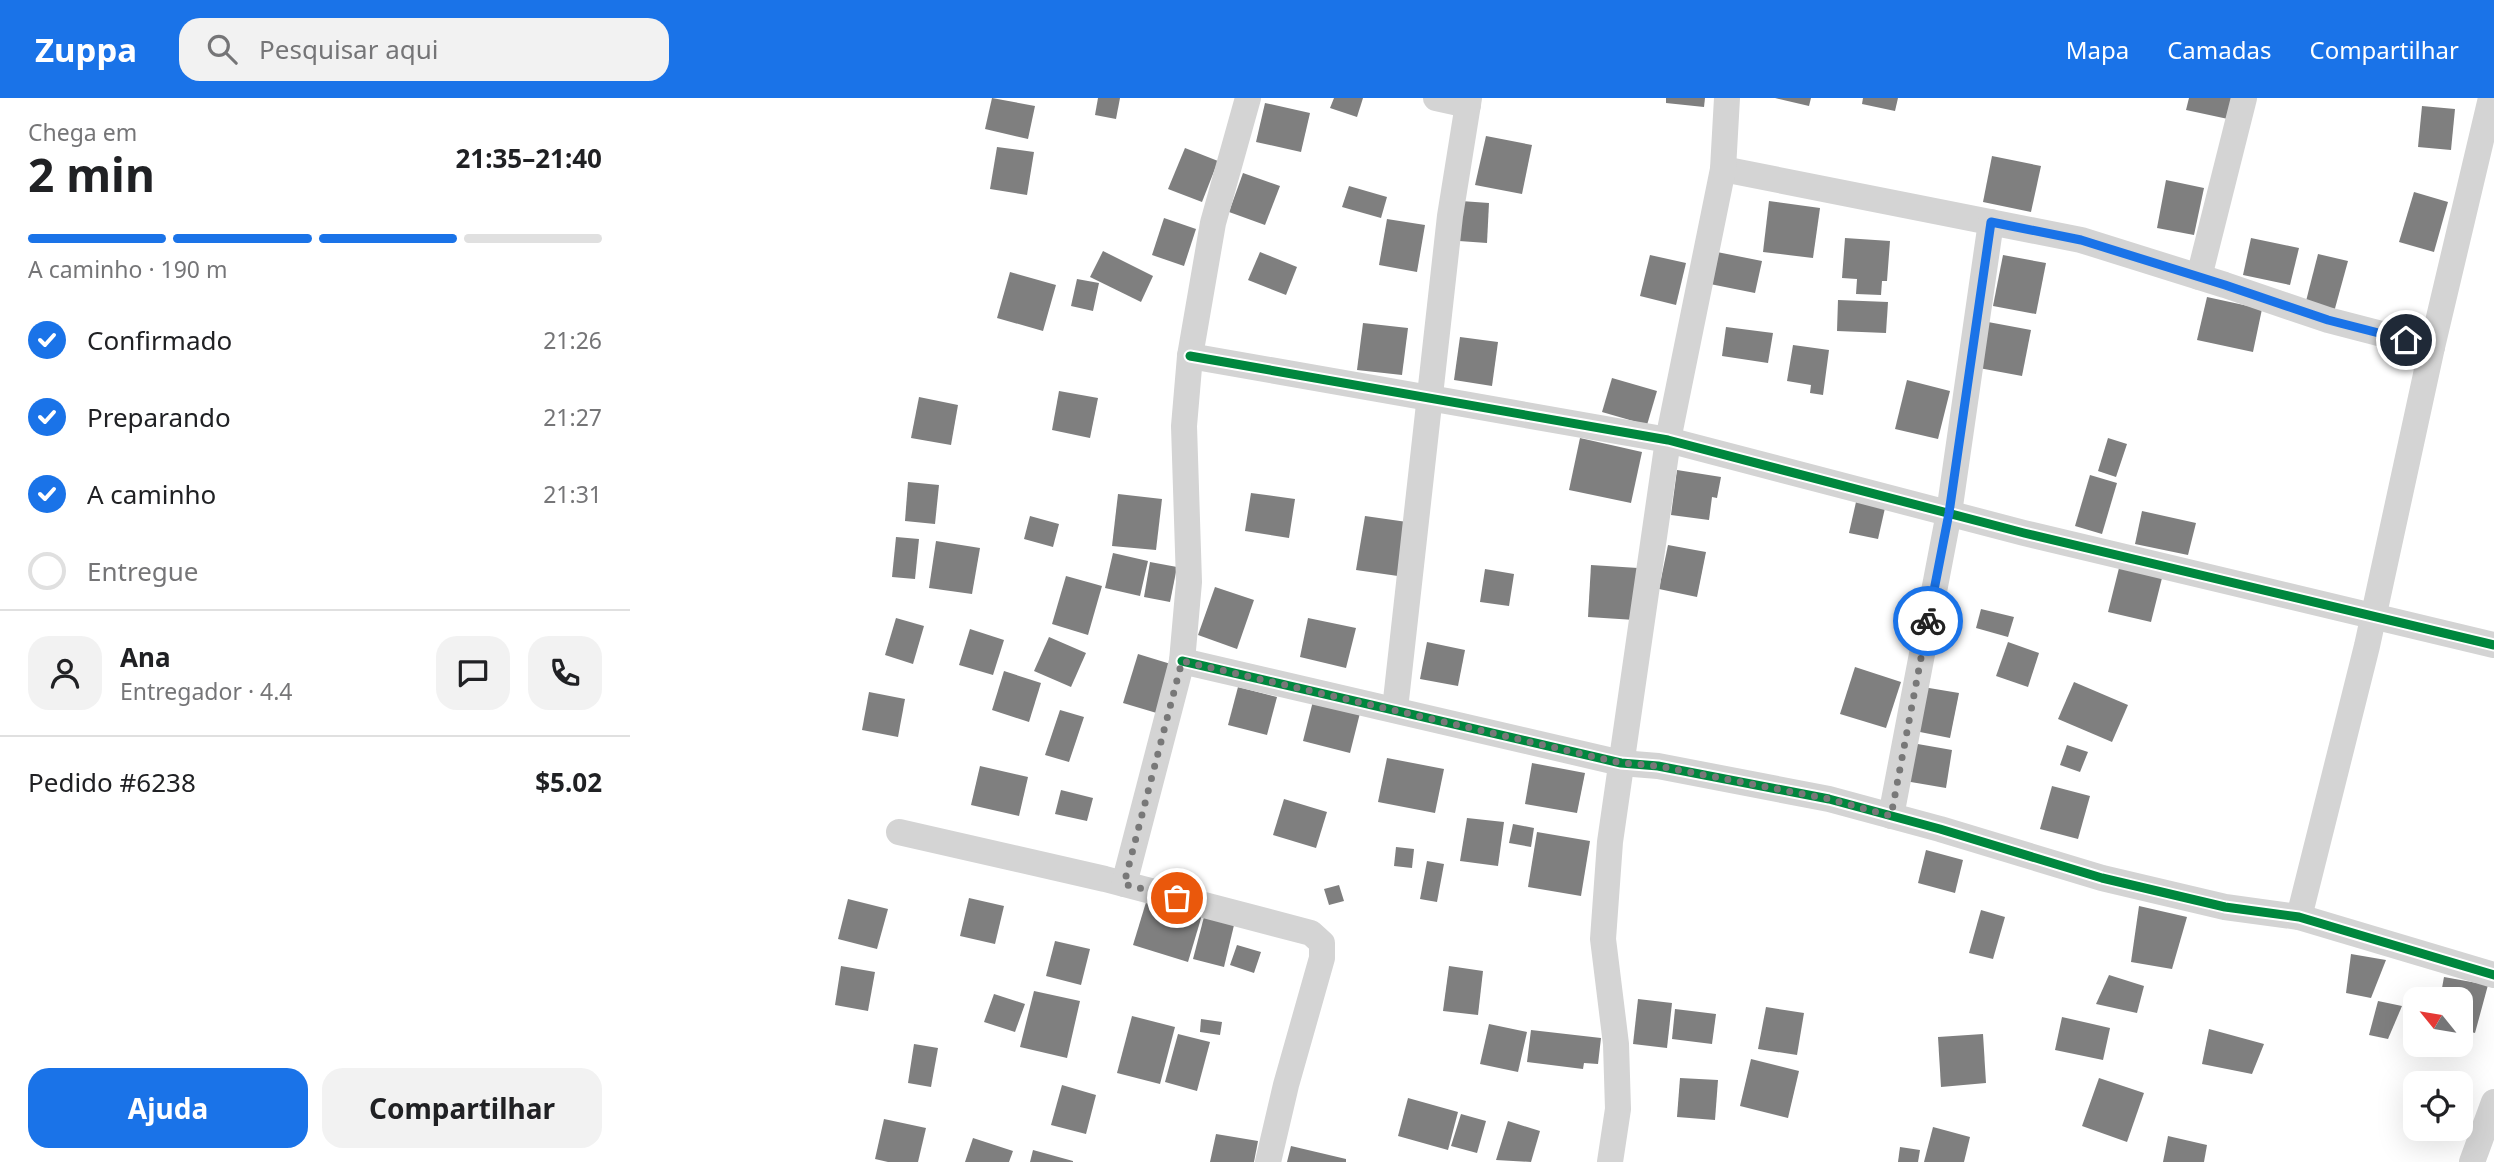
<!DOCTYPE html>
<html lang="pt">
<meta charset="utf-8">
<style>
body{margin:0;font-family:"Noto Sans",sans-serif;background:#f2f2f2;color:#202124;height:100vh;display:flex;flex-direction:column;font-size:26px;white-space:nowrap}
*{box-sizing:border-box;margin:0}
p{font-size:23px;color:#757577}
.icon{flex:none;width:38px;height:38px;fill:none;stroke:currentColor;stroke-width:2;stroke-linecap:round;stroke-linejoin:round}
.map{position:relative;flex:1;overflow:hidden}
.details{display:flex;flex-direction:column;background:#fff;width:630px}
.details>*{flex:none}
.needle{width:46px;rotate:300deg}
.fabs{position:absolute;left:1773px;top:889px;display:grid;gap:14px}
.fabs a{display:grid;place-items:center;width:70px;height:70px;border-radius:14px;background:#fff;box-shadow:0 7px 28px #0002;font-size:35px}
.pin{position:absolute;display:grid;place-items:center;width:60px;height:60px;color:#fff;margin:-30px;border:4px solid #fff;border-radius:50%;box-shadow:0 2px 7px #0007}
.courier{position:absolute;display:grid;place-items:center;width:70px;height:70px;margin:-35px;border:5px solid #1a73e8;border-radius:50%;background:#fff;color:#222;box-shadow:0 2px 9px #0007}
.head em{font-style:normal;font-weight:700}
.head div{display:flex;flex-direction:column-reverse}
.head{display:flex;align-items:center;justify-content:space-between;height:119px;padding:0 28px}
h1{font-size:46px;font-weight:700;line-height:52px}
.bar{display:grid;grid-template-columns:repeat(4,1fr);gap:10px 7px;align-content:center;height:84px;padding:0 28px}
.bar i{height:9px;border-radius:5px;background:#e0e0e0}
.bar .current{background:#1a73e8}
.bar p{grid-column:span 4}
.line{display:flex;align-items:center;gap:18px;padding:0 28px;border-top:2px solid #e0e0e0}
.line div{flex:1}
.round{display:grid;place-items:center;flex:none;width:74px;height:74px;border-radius:21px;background:#f2f2f2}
ol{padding:0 28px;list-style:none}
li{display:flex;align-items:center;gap:21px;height:77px}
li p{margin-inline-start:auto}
li .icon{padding:7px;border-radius:50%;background:#1a73e8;color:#fff;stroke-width:4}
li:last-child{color:#757577}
li i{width:38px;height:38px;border:4px solid #e0e0e0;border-radius:50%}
.primary-button{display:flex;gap:14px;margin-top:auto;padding:14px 28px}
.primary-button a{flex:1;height:80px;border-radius:21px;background:#1a73e8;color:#fff;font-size:28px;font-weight:700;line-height:80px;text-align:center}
.primary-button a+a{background:#f2f2f2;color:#202124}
header{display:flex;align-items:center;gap:42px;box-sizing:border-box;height:98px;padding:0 35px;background:#1a73e8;color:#fff}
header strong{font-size:33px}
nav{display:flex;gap:38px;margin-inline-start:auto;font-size:24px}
.search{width:490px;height:63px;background:#f2f2f2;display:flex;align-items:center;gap:18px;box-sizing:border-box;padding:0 24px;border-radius:21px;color:#757577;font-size:26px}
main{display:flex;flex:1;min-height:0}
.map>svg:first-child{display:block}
.building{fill:#7f7f7f}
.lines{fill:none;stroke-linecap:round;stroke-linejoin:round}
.street{stroke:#d4d4d4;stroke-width:26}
.cycleway-casing{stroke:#fff;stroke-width:13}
.cycleway{stroke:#00873e;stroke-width:9}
.done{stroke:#787878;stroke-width:7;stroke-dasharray:0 12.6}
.route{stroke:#1a73e8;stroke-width:9}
</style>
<header>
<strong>Zuppa</strong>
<div class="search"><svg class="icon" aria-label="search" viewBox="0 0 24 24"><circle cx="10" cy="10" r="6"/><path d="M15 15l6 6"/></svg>Pesquisar aqui</div>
<nav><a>Mapa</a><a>Camadas</a><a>Compartilhar</a></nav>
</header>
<main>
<section class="details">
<div class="head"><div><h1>2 min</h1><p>Chega em</p></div><em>21:35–21:40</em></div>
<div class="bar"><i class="current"></i><i class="current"></i><i class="current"></i><i></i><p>A caminho · 190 m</p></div>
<ol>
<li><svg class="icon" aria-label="check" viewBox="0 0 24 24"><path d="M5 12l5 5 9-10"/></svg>Confirmado<p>21:26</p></li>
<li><svg class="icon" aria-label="check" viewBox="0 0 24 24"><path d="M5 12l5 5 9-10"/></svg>Preparando<p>21:27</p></li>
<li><svg class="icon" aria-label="check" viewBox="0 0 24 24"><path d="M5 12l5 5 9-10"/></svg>A caminho<p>21:31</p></li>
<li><i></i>Entregue</li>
</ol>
<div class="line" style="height:126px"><a class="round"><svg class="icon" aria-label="person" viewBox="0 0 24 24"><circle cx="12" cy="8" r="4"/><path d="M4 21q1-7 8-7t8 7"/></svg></a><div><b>Ana</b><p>Entregador · 4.4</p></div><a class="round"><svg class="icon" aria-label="chat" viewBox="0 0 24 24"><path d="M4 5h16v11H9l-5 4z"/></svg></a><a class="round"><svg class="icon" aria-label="phone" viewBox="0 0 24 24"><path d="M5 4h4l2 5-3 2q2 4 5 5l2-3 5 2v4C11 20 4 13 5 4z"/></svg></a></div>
<div class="line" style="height:91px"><div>Pedido #6238</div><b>$5.02</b></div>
<div class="primary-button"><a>Ajuda</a><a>Compartilhar</a></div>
</section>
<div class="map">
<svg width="1864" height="1064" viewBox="0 0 1864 1064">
<rect width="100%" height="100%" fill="#fff"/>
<!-- building -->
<g class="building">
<polygon points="362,0 405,8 398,41 355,31"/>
<polygon points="468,0 490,0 486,21 465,17"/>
<polygon points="704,0 733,0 727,19 700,10"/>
<polygon points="1036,0 1075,0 1074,9 1036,5"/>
<polygon points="1145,0 1181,0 1179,8"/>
<polygon points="1233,0 1268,0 1265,13 1232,6"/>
<polygon points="1559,0 1602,0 1598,21 1556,12"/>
<polygon points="635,5 680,15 671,54 626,44"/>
<polygon points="1792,8 1825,11 1821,52 1788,49"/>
<polygon points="856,38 902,47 892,96 845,87"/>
<polygon points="367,49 404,54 397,97 360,91"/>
<polygon points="555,50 588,63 572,104 538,91"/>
<polygon points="1362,58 1411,68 1401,114 1353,104"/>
<polygon points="613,75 650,88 635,127 599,114"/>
<polygon points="1536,82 1574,90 1564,137 1527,130"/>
<polygon points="719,88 757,99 751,120 712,109"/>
<polygon points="1784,94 1818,104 1804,154 1769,144"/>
<polygon points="831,103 859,105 857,145 829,143"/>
<polygon points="1139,103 1190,110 1183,160 1133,154"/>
<polygon points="534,120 566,131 554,168 522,157"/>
<polygon points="757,121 795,127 787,174 749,167"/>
<polygon points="1215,140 1260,143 1257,183 1252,183 1251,197 1226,196 1227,181 1212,180"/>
<polygon points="1621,140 1669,150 1660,187 1613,177"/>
<polygon points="473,153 523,178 511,204 460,179"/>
<polygon points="630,154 667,169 656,197 618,182"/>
<polygon points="1087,154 1132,163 1125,195 1080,186"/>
<polygon points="1688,156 1718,163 1704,214 1675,207"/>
<polygon points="1020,157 1056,165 1046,207 1010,198"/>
<polygon points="1373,157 1416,165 1406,216 1363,208"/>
<polygon points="380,174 426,187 413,233 367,220"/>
<polygon points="447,181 469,185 463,213 441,208"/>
<polygon points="1577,199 1632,211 1623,254 1567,242"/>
<polygon points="1208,202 1258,204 1256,235 1207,233"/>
<polygon points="1358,224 1401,232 1392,278 1349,270"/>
<polygon points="733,225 778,230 772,277 727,272"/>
<polygon points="1096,229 1143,235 1138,265 1092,258"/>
<polygon points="830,239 868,244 862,288 824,282"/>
<polygon points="1163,247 1199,252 1193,297 1180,295 1181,287 1157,283"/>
<polygon points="982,280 1027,293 1017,327 972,314"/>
<polygon points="1277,282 1320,293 1308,341 1265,331"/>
<polygon points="429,293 468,300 460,340 422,332"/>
<polygon points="289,299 328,307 321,347 281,340"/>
<polygon points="950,340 1012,354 1001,405 939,392"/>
<polygon points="1478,340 1497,346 1486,379 1468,373"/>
<polygon points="1047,372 1091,379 1087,400 1082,399 1079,422 1041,417"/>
<polygon points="1460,377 1487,385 1472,436 1445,428"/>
<polygon points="278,384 309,387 305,426 275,423"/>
<polygon points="621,395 665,401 659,440 615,433"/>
<polygon points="488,396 532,401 526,452 482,448"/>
<polygon points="1226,404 1255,410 1248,441 1219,435"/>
<polygon points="1512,413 1566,425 1558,457 1505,446"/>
<polygon points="400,418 429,426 423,449 394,441"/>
<polygon points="735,418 777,424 768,478 726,472"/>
<polygon points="266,439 289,441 285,481 262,479"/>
<polygon points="306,443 350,450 342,496 299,490"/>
<polygon points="1038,447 1076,454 1067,499 1029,491"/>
<polygon points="483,455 518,463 510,498 475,490"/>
<polygon points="520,464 547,469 540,504 514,499"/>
<polygon points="961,467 1008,470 1005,522 958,519"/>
<polygon points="1489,470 1532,480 1521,524 1478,514"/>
<polygon points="855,471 884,476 879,508 850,504"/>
<polygon points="436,478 472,488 458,537 422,526"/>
<polygon points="585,489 624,502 607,551 568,537"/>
<polygon points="1351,511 1384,519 1378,539 1346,530"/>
<polygon points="266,520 294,528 283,566 255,557"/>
<polygon points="678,520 726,530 716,570 670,559"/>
<polygon points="340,531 374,542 363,577 329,567"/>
<polygon points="419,539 456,555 441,589 404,573"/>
<polygon points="797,544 835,552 828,588 790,581"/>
<polygon points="1378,544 1409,555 1398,589 1366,578"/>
<polygon points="508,556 544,567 530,616 493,605"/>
<polygon points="1225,569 1271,584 1256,630 1210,616"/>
<polygon points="374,573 411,585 399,624 362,612"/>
<polygon points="1444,584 1498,607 1482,644 1428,621"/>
<polygon points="608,589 647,599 637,637 598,627"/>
<polygon points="1293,589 1329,595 1320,640 1285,633"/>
<polygon points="239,594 275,601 268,639 232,632"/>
<polygon points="683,603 730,615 720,655 673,643"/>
<polygon points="430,612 454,619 439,664 415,657"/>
<polygon points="1282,645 1322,652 1316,690 1275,683"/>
<polygon points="1437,647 1458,654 1450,674 1430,667"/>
<polygon points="757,660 814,671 805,715 748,704"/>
<polygon points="902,665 955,675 947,715 895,706"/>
<polygon points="350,668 398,679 389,718 341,707"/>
<polygon points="1422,688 1460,698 1448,741 1410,731"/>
<polygon points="431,692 463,700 457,723 425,716"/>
<polygon points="654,701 697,714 686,750 643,737"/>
<polygon points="837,720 874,724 868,768 830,763"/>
<polygon points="883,726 904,730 901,749 879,745"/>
<polygon points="907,734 960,743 951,798 898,789"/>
<polygon points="766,749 784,751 782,770 764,768"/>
<polygon points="1296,752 1333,762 1325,795 1288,785"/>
<polygon points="797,763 814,766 807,804 790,801"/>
<polygon points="709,787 714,803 699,807 694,791"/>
<polygon points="339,800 374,808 365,846 330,838"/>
<polygon points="218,801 258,811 247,851 208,841"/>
<polygon points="517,801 572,817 558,864 503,847"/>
<polygon points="1509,808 1557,819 1542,871 1501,864"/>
<polygon points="1351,812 1375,819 1363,861 1339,855"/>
<polygon points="575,815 605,823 594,869 563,861"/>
<polygon points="425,843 460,851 451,887 416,878"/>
<polygon points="607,847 631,854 624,875 600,867"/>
<polygon points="1721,856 1756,862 1741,900 1716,895"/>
<polygon points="211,868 245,874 238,913 205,907"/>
<polygon points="819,868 853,873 848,917 813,913"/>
<polygon points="1479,877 1514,888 1507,915 1466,906"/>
<polygon points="1814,879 1858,887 1845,935 1830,931 1830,901 1810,901"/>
<polygon points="404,893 450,903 437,960 390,949"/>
<polygon points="364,896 395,906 385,934 354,924"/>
<polygon points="1008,901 1042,905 1037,950 1003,946"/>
<polygon points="1748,903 1772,908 1758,941 1739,937"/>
<polygon points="1136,909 1174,915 1167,957 1128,951"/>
<polygon points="1045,911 1086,916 1082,946 1042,941"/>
<polygon points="502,918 545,929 530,986 487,975"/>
<polygon points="1432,919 1480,930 1473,962 1425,952"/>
<polygon points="571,921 592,924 590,937 570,934"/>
<polygon points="859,926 897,934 888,974 850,966"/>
<polygon points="1579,931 1634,946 1622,976 1572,966"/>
<polygon points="901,932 971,940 968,966 954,965 953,971 897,964"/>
<polygon points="548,936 580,944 567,993 535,984"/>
<polygon points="1353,936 1356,985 1311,989 1308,939"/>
<polygon points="284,946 308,950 301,989 278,985"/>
<polygon points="1121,961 1169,973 1158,1020 1110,1008"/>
<polygon points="1050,980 1088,982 1085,1022 1047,1019"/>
<polygon points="1469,980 1514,995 1497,1044 1452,1028"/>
<polygon points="432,987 466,997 456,1036 421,1027"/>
<polygon points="778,1000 828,1014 818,1052 768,1038"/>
<polygon points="831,1016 856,1023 847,1055 821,1048"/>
<polygon points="254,1021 296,1030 288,1064 258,1064 245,1061"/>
<polygon points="878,1023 910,1033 901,1064 866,1062"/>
<polygon points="1303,1029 1340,1039 1334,1064 1294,1064"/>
<polygon points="586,1036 628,1043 624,1064 580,1064"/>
<polygon points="1538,1038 1577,1047 1574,1064 1533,1064"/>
<polygon points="343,1040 383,1053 379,1064 335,1064"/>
<polygon points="661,1048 716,1061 716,1064 657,1064"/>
<polygon points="1270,1049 1290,1052 1288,1064 1268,1064"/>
<polygon points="403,1052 443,1063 443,1064 400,1064"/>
</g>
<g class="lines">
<!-- street -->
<g class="street">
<polyline points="806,0 838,7"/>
<polyline points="1093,71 1451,142 1595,187 1698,222 1802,249"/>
<polyline points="1569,179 1614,0"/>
<polyline points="560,258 1038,342 1394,435 1864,547"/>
<polyline points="552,563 991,665 1028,668 1199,701 1310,731 1472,780 1595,809 1669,819 1864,877"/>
<polyline points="765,611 820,118 839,0"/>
<polyline points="1261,718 1319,415 1361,124"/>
<polyline points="269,734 475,781 681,835 692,845 692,860 656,987 638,1064"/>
<polyline points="494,786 552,563 559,484 554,328 560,258 583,125 618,0"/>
<polyline points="1669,819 1737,548 1802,249 1861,0"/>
<polyline points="980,1064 988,1011 986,946 973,841 980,744 1038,342 1093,71 1097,0"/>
<polyline points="1842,1064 1864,1004"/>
</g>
<defs>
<g id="cycleway">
<polyline points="560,258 1038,342 1394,435 1864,547"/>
<polyline points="552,563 991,665 1028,668 1199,701 1310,731 1472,780 1595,809 1669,819 1864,877"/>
</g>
</defs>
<!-- cycleway casing -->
<use href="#cycleway" class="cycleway-casing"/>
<!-- cycleway -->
<use href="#cycleway" class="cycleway"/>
</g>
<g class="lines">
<!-- done -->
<polyline class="done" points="547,800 494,786 552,563 991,665 1028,668 1199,701 1261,718 1298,523"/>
<!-- route -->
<polyline class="route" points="1298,523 1319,415 1361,124 1451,142 1595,187 1698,222 1776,242"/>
</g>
</svg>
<div class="fabs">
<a><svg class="needle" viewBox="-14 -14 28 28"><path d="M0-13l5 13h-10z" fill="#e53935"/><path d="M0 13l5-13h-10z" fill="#757577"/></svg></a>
<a><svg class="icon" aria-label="locate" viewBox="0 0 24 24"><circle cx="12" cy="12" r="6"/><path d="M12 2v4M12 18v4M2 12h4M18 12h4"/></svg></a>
</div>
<div class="pin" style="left:547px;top:800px;background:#ea580c"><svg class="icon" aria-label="bag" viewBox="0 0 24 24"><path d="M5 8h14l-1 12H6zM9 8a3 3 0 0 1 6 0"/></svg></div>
<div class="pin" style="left:1776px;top:242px;background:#1f2937"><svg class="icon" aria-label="home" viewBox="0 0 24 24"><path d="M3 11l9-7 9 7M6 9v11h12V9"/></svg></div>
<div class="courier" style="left:1298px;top:523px"><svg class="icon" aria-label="bike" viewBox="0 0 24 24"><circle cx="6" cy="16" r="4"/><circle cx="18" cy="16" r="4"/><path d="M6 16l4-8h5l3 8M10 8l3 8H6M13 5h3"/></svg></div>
</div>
</main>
